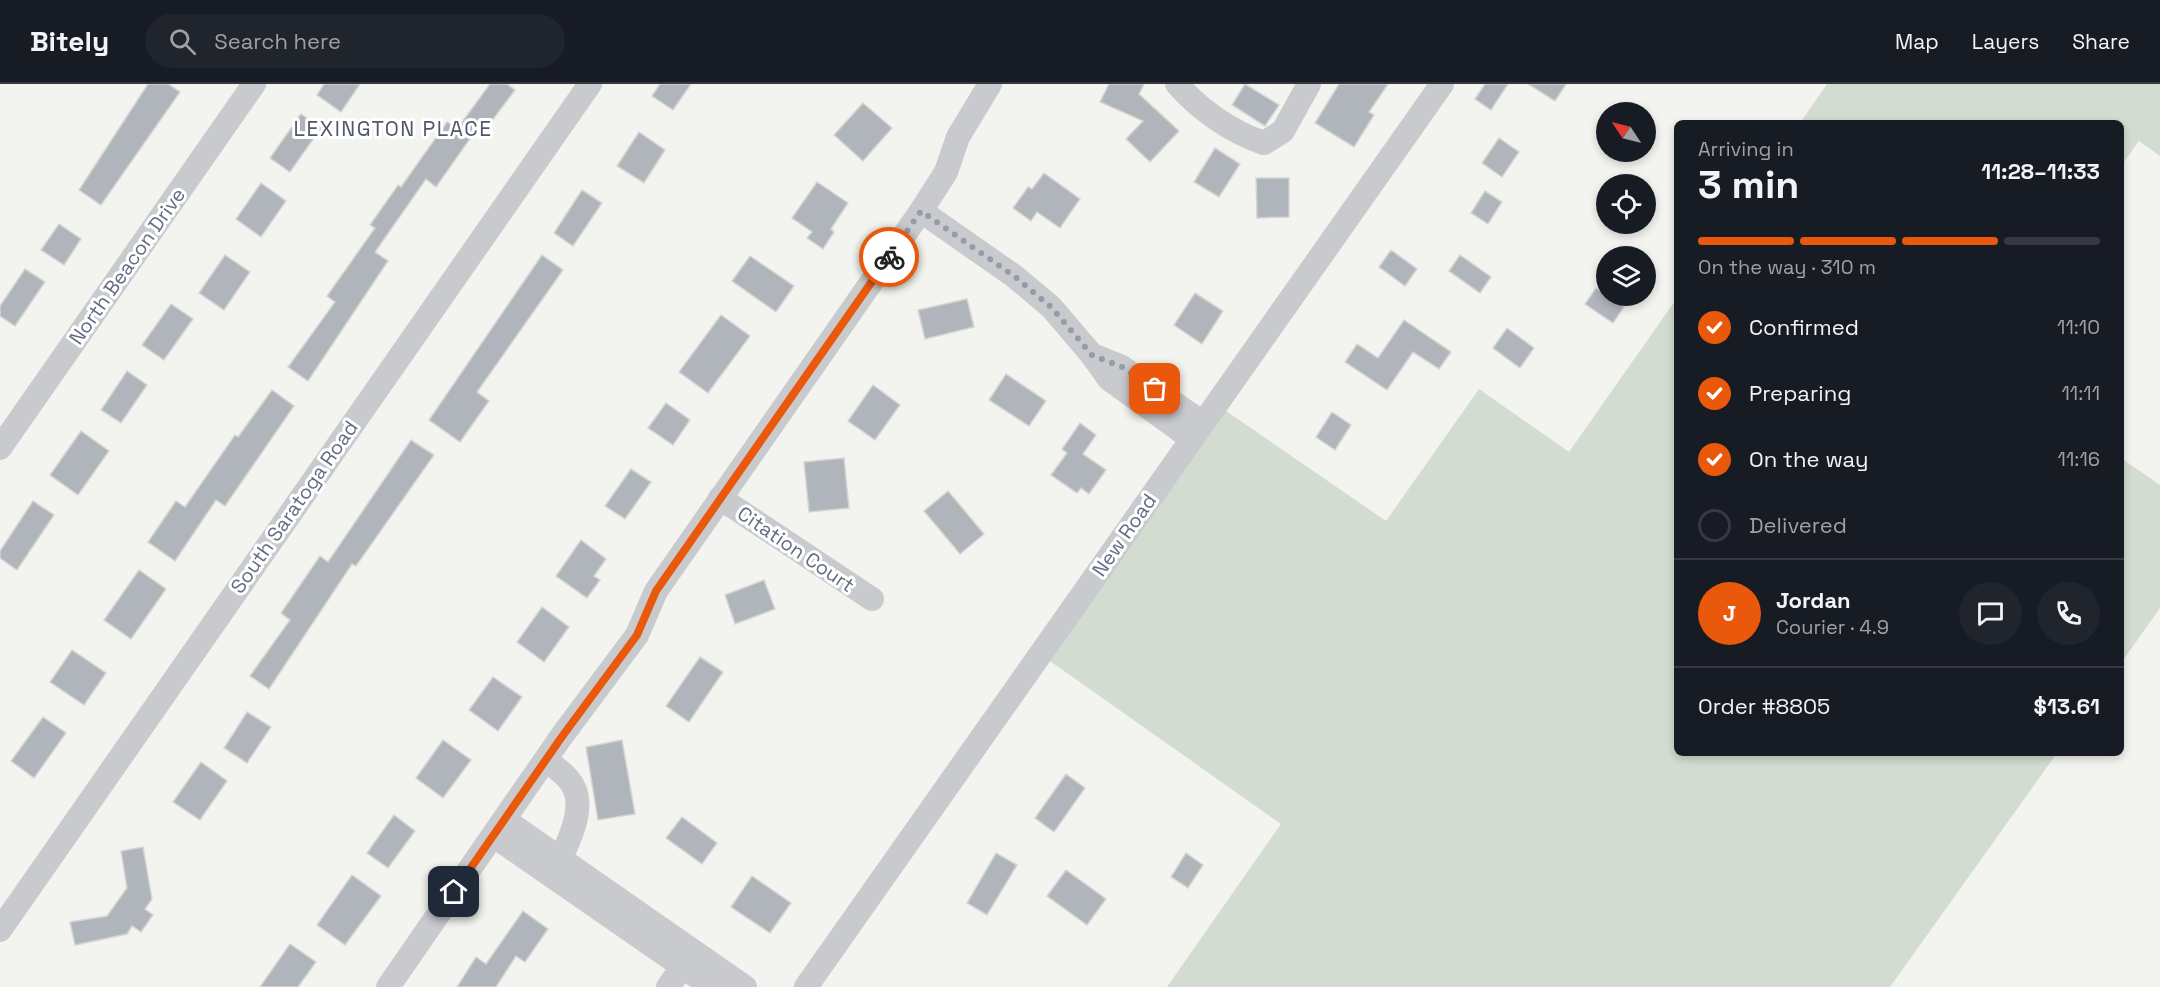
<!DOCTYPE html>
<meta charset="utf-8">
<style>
body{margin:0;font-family:"Space Grotesk",sans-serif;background:#20242c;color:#f1f3f6;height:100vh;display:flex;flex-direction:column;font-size:22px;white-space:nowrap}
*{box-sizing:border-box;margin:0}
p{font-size:20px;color:#9ea1a6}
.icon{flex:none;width:33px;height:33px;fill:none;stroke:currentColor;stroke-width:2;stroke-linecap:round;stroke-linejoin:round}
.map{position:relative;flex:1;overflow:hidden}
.side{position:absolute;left:1674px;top:36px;width:450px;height:636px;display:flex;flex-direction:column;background:#171b24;border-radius:9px;box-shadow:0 3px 9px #0003}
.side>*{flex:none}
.needle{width:39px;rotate:305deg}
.controls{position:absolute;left:1596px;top:18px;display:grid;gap:12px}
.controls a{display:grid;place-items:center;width:60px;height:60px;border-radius:50%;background:#171b24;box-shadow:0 3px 9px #0003;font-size:30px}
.pin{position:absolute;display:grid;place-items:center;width:51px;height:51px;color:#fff;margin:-26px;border-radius:12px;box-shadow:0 3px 9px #0006}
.courier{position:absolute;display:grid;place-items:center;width:60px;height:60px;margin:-30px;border:4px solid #ea580c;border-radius:50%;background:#fff;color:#222;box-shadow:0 2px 8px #0007}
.overview em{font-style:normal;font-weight:700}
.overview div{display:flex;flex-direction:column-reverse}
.overview{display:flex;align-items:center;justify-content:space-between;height:102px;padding:0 24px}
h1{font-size:39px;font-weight:700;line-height:45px}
.bar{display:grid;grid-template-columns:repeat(4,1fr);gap:9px 6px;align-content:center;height:72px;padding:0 24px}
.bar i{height:8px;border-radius:4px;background:#363941}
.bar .active{background:#ea580c}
.bar p{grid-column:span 4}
.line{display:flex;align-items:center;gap:15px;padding:0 24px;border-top:2px solid #363941}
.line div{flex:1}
.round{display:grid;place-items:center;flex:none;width:63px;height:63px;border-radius:32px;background:#20242c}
ol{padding:0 24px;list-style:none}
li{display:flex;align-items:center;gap:18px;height:66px}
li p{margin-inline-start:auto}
li .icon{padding:6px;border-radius:50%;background:#ea580c;color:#fff;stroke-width:4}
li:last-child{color:#9ea1a6}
li i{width:33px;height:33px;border:3px solid #363941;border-radius:50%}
header{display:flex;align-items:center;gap:36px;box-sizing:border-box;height:84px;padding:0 30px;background:#171b24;border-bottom:2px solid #363941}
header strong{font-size:28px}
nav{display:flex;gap:33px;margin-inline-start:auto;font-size:21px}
.search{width:420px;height:54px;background:#20242c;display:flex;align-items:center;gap:15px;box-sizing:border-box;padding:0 21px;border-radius:33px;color:#9ea1a6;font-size:22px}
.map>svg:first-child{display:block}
.green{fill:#d2dcd0}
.building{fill:#b0b5bc;stroke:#d5d5d2;stroke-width:1.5}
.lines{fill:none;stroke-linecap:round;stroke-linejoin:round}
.minor{stroke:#c8cace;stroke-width:24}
.done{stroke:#949ca9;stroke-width:6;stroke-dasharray:0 10.8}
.route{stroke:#ea580c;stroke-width:8}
.labels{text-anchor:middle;stroke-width:6;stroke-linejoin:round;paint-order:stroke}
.street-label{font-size:20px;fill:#616d83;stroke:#fff}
.neighbourhood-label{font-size:21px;letter-spacing:1.5px;fill:#4f5868;stroke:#fff}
</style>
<header>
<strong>Bitely</strong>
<div class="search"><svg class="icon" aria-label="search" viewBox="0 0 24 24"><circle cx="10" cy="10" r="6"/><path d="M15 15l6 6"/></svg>Search here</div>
<nav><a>Map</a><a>Layers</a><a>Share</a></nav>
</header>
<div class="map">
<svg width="2160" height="903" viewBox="0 0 2160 903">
<rect width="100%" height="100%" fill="#f3f4ef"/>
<!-- green -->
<g class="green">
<polygon points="1827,0 2160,0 2160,72 2139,57 2121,82 2121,39 1800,39"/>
<polygon points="1677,214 1677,669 2057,669 1890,903 1167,903 1281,740 1040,570 1216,320 1386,437 1479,305 1569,368"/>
<polygon points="2121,374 2160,401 2160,524 2121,579"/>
</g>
<!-- building -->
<g class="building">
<polygon points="148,0 168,0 180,8 101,121 79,106"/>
<polygon points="324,0 360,0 341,28 317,11"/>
<polygon points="490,0 507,0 515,6 485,46 479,42 436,103 426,95 375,168 388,177 308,297 288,283 335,218 327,212 375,144 370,141 398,101 401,103 447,38 457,45"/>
<polygon points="660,0 691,0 673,26 652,12"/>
<polygon points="1109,0 1144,0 1139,10 1179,47 1150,78 1126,55 1143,37 1100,18"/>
<polygon points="1245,0 1279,21 1265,42 1232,21"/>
<polygon points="1339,0 1388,0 1369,28 1374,31 1354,63 1315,39"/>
<polygon points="1485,0 1508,0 1491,26 1475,15"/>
<polygon points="1528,0 1566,0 1555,17"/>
<polygon points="863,19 892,44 863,77 834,51"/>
<polygon points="301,30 321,44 290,88 270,74"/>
<polygon points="639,48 665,66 644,99 617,82"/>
<polygon points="1499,54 1519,68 1502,93 1482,79"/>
<polygon points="1215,64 1240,80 1219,113 1194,98"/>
<polygon points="1044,89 1080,115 1060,144 1037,128 1031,137 1013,124 1028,103 1032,105"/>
<polygon points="1256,94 1289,94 1289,133 1257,134"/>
<polygon points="817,98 848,119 831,145 834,148 823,165 807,154 812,148 792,134"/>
<polygon points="261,99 286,117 261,153 236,135"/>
<polygon points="582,106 602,119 573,162 554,149"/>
<polygon points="1485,107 1502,118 1488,140 1471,129"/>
<polygon points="59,140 81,155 64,181 41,166"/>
<polygon points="1391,166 1417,185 1405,202 1379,183"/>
<polygon points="225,171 250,188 224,226 199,209"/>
<polygon points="542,171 563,186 477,308 489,317 460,358 429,336"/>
<polygon points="1460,171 1491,193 1480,209 1449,187"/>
<polygon points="750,172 794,202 776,228 732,197"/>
<polygon points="25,185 45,198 15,242 0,232 0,222"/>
<polygon points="1596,204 1624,223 1613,239 1585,220"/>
<polygon points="1195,209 1223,227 1202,260 1174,241"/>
<polygon points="967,215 974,243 925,255 918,226"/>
<polygon points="171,220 193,235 164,276 142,261"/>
<polygon points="721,231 750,252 708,309 679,288"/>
<polygon points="1404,236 1451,268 1439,285 1413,268 1387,306 1345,278 1357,260 1378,274"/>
<polygon points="1507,244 1534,264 1520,284 1493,264"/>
<polygon points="127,287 147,301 121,339 101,326"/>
<polygon points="1006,290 1046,317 1029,342 989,316"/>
<polygon points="873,301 900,321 875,356 848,337"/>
<polygon points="272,306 294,322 225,422 216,416 175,477 148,458 176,417 185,423 235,351 238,353"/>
<polygon points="666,319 690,336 673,361 648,344"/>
<polygon points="1332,328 1351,341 1335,366 1316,353"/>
<polygon points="1080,339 1096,351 1083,370 1106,386 1089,410 1081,404 1077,409 1051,391 1067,369 1062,365"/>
<polygon points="81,347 109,367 78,411 50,391"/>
<polygon points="411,356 434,371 356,482 352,480 269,605 250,592 290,536 281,529 320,472 328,478"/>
<polygon points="844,374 849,424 809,428 804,378"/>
<polygon points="631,385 651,398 625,435 605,422"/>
<polygon points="948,407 984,450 960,470 924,427"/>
<polygon points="33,417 54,431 17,486 0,474 0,467"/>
<polygon points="581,456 606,475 594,492 600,496 587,514 556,492"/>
<polygon points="139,486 166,505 131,555 104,536"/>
<polygon points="764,496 775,525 735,540 725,511"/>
<polygon points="542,523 569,543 544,578 517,558"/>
<polygon points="72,566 106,589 84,621 50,598"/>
<polygon points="700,573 723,588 689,638 666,622"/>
<polygon points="493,593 522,613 498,647 469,626"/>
<polygon points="247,628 271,643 247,679 224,664"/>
<polygon points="43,633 66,649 34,694 11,677"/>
<polygon points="443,656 471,676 443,714 416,694"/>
<polygon points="622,656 635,730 598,736 586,663"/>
<polygon points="201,678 227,697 200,736 173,718"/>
<polygon points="1066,690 1085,704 1054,748 1035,734"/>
<polygon points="394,731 415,747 388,784 367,769"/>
<polygon points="682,733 717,759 702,780 666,754"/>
<polygon points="143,763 152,815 145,825 153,831 141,848 132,842 127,850 75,861 70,838 107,832 127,804 121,767"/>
<polygon points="996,769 1017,781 987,831 967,819"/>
<polygon points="1186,769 1203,781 1188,804 1171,793"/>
<polygon points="1066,786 1106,815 1087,841 1047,812"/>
<polygon points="352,791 381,812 345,861 317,841"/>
<polygon points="752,792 791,819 770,849 731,823"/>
<polygon points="523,827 548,845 525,878 516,872 496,903 457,903 476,873 486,880"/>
<polygon points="290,860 316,878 298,903 260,903"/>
</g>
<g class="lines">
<!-- minor -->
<g class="minor">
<path d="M1177,0c23,26 54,48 87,59l19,-12 26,-47"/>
<polyline points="921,127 1014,192 1051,223 1092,271 1109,295 1192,355"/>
<polyline points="1092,271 1122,283 1203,339"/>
<polyline points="0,364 254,0"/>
<polyline points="720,414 872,515"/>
<path d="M546,676c9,7 22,16 27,26 12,22 -3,52 -12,72"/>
<polyline points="505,736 745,903"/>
<polyline points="494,752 712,903"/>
<polyline points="0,846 590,0"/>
<polyline points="388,903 561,653 637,551 656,507 921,127 946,88 958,53 990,0"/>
<polyline points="668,903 692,869"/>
<polyline points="806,903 1442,0"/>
</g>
</g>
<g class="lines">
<!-- done -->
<polyline class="done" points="889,173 921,127 1014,192 1051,223 1092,271 1122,283 1155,305"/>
<!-- route -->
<polyline class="route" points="454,808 561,654 637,551 656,507 889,173"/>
</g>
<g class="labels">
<!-- street labels -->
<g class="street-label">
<text transform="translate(127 182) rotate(-55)" y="7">North Beacon Drive</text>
<text transform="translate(294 423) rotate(-55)" y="7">South Saratoga Road</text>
<text transform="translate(1124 451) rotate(-55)" y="7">New Road</text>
<text transform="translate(796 465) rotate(34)" y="7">Citation Court</text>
</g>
<!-- neighbourhood labels -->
<g class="neighbourhood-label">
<text x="393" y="52">LEXINGTON PLACE</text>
</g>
</g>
</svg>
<div class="controls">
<a><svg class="needle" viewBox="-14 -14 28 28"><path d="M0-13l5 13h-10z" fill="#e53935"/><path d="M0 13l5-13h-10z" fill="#9ea1a6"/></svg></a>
<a><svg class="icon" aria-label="locate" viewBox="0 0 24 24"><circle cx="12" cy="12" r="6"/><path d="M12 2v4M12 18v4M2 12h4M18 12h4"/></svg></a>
<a><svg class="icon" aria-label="layers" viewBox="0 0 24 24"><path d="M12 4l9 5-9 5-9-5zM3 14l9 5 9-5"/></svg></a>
</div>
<div class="pin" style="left:1155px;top:305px;background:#ea580c"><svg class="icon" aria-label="bag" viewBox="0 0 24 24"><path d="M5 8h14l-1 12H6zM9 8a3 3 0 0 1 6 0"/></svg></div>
<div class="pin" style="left:454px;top:808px;background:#1f2937"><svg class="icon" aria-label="home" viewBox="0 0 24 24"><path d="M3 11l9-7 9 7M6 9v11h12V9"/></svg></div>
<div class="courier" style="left:889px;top:173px"><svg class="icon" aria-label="bike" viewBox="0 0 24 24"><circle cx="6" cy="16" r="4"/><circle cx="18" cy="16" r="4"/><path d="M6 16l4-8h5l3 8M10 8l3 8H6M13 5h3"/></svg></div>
<section class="side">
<div class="overview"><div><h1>3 min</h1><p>Arriving in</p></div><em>11:28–11:33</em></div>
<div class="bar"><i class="active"></i><i class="active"></i><i class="active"></i><i></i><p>On the way · 310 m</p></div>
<ol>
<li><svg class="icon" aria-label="check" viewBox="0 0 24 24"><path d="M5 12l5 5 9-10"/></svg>Confirmed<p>11:10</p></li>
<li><svg class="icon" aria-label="check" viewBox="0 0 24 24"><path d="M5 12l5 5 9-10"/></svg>Preparing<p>11:11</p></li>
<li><svg class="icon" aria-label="check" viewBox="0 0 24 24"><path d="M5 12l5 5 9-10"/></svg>On the way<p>11:16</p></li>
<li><i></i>Delivered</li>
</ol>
<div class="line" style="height:108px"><b class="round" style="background:#ea580c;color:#fff">J</b><div><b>Jordan</b><p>Courier · 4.9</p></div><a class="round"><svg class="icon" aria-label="chat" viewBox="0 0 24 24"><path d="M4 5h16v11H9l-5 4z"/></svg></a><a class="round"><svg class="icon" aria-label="phone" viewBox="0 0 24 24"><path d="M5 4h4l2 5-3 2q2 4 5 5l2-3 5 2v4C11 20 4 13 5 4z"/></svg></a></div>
<div class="line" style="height:78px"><div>Order #8805</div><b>$13.61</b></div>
</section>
</div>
